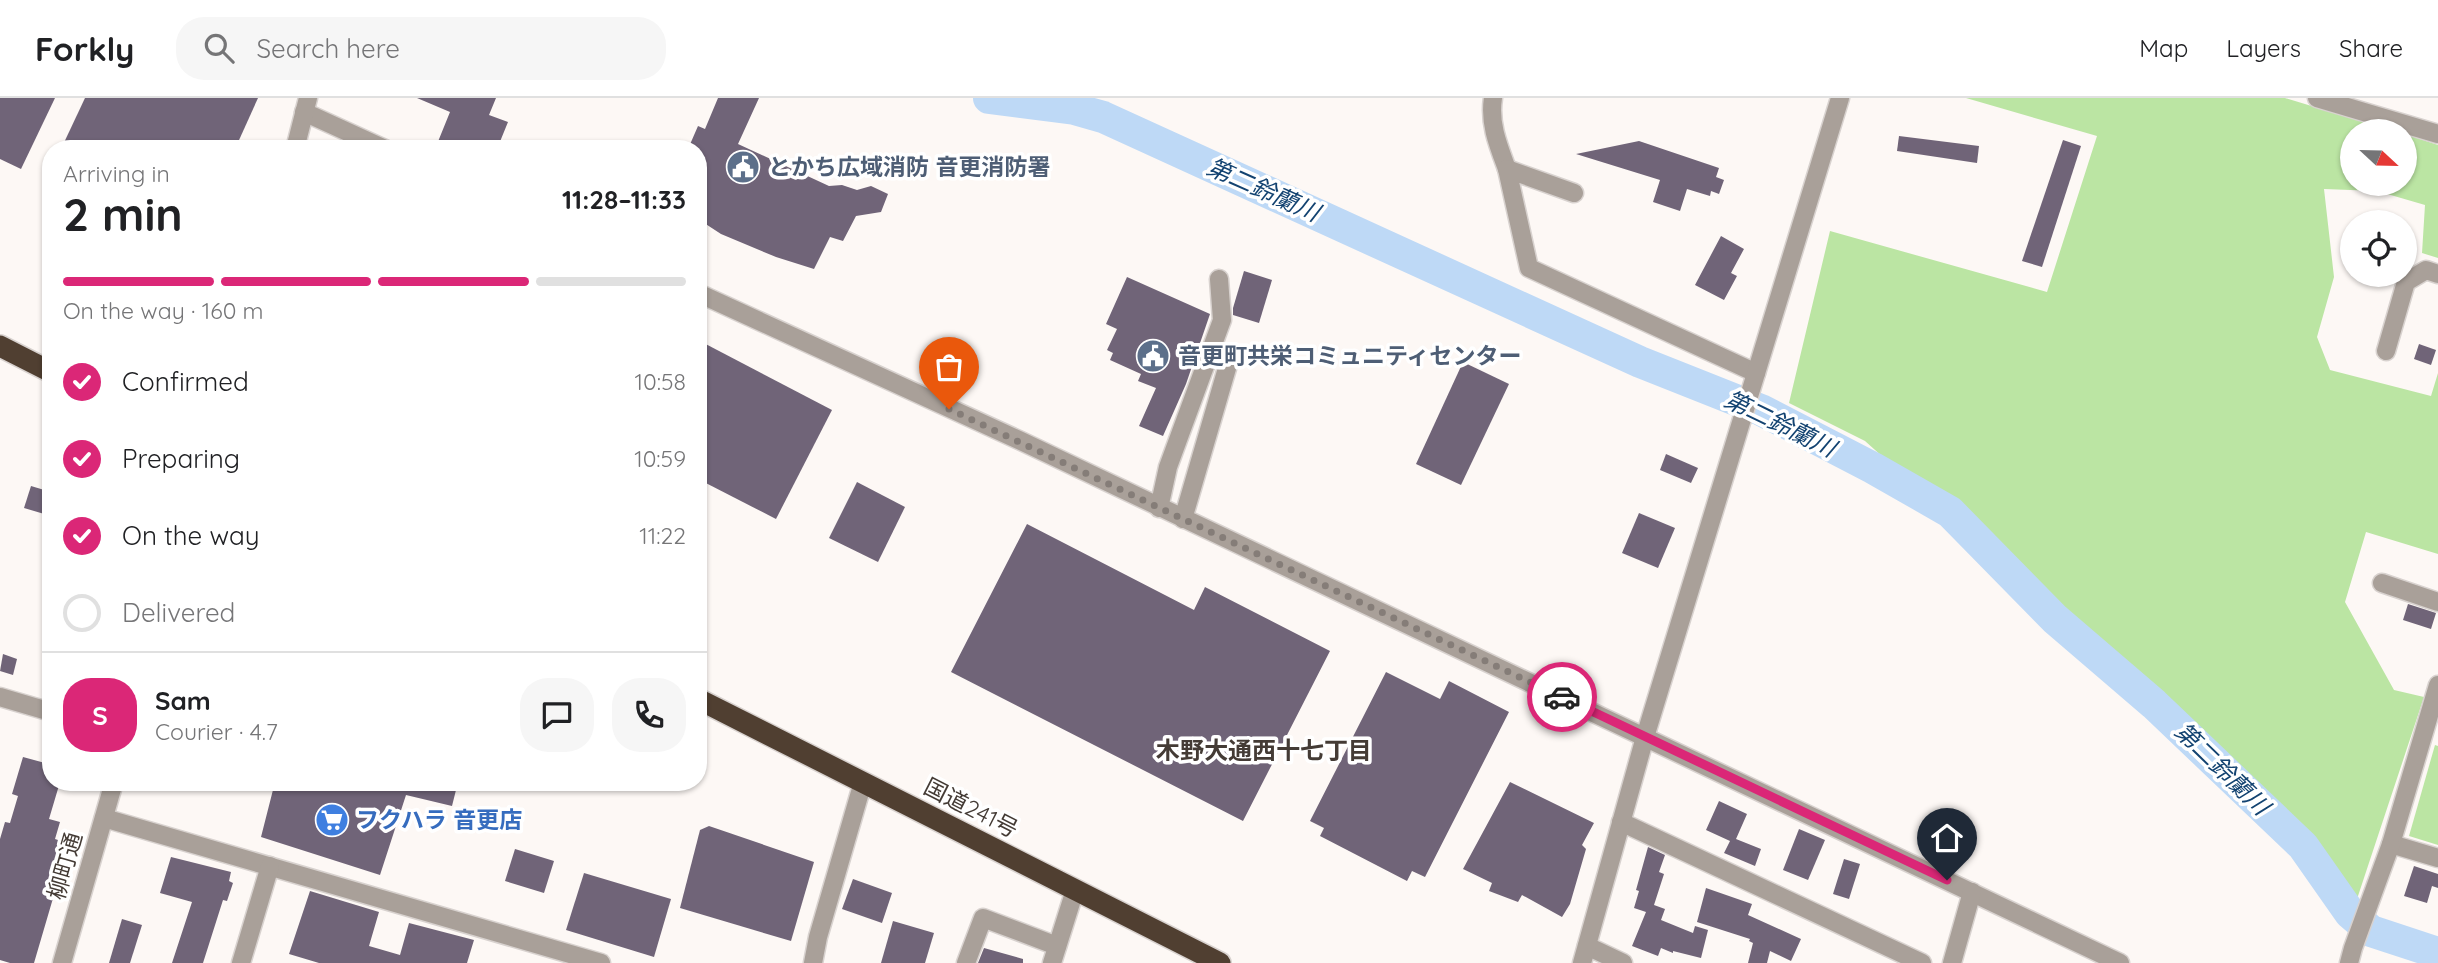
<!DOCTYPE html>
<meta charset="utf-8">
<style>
body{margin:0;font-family:Quicksand,"Noto Sans JP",sans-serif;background:#f6f6f6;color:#202124;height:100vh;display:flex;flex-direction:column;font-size:26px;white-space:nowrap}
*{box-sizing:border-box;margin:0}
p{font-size:23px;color:#757577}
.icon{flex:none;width:38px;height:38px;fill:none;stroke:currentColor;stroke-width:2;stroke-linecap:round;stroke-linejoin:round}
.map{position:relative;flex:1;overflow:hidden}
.side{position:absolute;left:42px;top:42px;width:665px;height:651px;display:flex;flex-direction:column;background:#fff;border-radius:28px;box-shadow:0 2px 5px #0004}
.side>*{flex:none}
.needle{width:46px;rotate:112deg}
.buttons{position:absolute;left:2340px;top:21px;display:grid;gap:14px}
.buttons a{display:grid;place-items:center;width:77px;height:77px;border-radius:50%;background:#fff;box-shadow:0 2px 5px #0004;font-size:35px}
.pin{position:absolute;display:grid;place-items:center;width:60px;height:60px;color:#fff;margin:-72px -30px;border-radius:50% 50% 50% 0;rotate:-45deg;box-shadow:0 0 7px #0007}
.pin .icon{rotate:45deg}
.courier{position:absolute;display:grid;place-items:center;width:70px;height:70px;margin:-35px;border:5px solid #db2777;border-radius:50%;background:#fff;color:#222;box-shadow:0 2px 9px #0007}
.head em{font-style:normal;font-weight:800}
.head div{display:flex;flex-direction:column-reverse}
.head{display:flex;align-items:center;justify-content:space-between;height:119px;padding:0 21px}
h1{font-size:46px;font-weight:800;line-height:52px}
.bar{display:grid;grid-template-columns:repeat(4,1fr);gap:10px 7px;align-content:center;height:84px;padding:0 21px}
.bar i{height:9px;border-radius:5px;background:#e0e0e0}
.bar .active{background:#db2777}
.bar p{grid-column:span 4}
.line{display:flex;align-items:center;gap:18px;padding:0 21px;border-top:2px solid #e0e0e0}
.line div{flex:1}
.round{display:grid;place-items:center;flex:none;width:74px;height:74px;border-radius:28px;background:#f6f6f6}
ol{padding:0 21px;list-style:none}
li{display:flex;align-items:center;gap:21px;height:77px}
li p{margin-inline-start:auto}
li .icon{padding:7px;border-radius:50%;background:#db2777;color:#fff;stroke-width:4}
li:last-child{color:#757577}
li i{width:38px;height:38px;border:4px solid #e0e0e0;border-radius:50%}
header{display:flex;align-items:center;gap:42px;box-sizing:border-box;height:98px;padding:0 35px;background:#fff;border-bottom:2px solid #e0e0e0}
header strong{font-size:33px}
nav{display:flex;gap:38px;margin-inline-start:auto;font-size:24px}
.search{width:490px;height:63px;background:#f6f6f6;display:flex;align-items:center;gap:18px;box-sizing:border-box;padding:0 24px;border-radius:28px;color:#757577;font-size:26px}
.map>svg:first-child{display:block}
.green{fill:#bbe5a3}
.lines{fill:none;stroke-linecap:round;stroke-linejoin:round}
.river{stroke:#bed9f6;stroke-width:32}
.building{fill:#706478}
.minor-casing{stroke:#d8d2cf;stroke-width:21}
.highway-casing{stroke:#d8d2cf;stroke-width:24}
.minor{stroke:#a9a099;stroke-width:18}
.highway{stroke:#503f31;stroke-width:21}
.done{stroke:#857d78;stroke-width:7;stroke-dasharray:0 12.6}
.route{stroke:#db2777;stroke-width:9}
.labels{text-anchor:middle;stroke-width:7;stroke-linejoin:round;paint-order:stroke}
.service-label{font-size:23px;font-weight:bold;fill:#4e5e75;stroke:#fff;text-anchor:start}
.street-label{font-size:23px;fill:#443b35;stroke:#fff}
.shop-label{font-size:23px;font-weight:bold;fill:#366cbe;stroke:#fff;text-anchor:start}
.water-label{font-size:24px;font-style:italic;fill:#134371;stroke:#fff}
.neighbourhood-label{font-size:24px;font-weight:bold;fill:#443b35;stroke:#fff}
</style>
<header>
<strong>Forkly</strong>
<div class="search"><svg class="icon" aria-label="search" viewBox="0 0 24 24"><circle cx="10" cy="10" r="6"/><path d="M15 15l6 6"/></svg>Search here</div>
<nav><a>Map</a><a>Layers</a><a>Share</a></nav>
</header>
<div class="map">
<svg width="2438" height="865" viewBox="0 0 2438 865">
<rect width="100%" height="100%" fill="#fdf8f5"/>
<!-- green -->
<g class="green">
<polygon points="1966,0 2285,0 2394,33 2352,33 2352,86 2404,86 2405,36 2438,47 2438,160 2422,155 2425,107 2377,93 2324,91 2334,179 2317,239 2330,272 2431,298 2438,275 2438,456 2366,434 2345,504 2394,592 2424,599 2356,804 2324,754 1865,343 1789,305 1830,133 2047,194 2097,38"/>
<polygon points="2435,647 2438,648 2438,747 2409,738"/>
</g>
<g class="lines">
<!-- river -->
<polyline class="river" points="989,0 1075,11 1103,19 1640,264 1761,312 1873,370 1950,414 2055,521 2154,606 2303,748 2350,815 2371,833 2438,855"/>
</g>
<!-- building -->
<g class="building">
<polygon points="0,0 55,0 21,71 0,61"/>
<polygon points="85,0 258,0 235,51 61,51"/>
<polygon points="417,0 496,0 489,17 508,24 497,51 435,51 450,14"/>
<polygon points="718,0 759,0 738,46 829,88 842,87 857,92 871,88 888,96 881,114 856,118 843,143 830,139 814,171 776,159 721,136 698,121 698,51 688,51 698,28 705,31"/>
<polygon points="1899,38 1979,48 1977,65 1897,53"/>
<polygon points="2063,42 2081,48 2042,169 2022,163"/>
<polygon points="1639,43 1719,70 1716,79 1724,82 1719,96 1711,93 1710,98 1687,91 1680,113 1653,104 1660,82 1576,56"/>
<polygon points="1721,138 1744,151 1731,175 1737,178 1724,202 1695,187"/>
<polygon points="1244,173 1272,182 1259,225 1233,217 1233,210"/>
<polygon points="1127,179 1210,216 1186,286 1163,338 1139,328 1156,290 1138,283 1141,276 1110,262 1113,255 1107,252 1117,231 1106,226"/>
<polygon points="698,242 832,312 776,421 698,381"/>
<polygon points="2419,246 2436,252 2431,267 2414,261"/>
<polygon points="1463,264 1509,286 1461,387 1416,366"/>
<polygon points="1666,356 1698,370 1691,385 1660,372"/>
<polygon points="857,384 905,409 878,464 829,440"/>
<polygon points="31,388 51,394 51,418 24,410"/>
<polygon points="1639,415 1675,430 1658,470 1622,455"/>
<polygon points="1027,426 1194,512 1205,489 1330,553 1243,723 951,574"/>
<polygon points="2408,506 2436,515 2431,531 2403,522"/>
<polygon points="3,556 17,561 13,577 0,573"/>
<polygon points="1386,574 1440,601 1449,583 1509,614 1425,779 1412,773 1407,783 1320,738 1324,730 1310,723"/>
<polygon points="23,659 45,665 44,668 51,670 51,684 60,684 49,721 60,724 55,741 73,747 66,774 61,773 34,865 10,865 0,862 0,741 5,724 10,725 18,698 12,696"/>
<polygon points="275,684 458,684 452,708 406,697 380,777 261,739"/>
<polygon points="1510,684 1594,725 1582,747 1586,751 1570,806 1562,819 1522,797 1518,804 1489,793 1492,785 1463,771"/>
<polygon points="1719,703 1747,716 1736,741 1761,751 1755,768 1724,755 1730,743 1706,732"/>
<polygon points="709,728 814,764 791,843 680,810 700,732"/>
<polygon points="1799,731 1825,742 1808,782 1783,772"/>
<polygon points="1648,749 1665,757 1659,774 1664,776 1654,807 1665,811 1661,822 1693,835 1695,828 1708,832 1701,860 1673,853 1673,855 1661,850 1658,858 1632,848 1646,814 1634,810 1639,793 1636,792"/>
<polygon points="515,751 554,763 544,795 505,783"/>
<polygon points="171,759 231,774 229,783 233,785 227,803 223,802 203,865 172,865 192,804 160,795"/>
<polygon points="1844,761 1860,766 1849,801 1833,796"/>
<polygon points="2414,768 2438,776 2438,790 2432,788 2427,805 2404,798"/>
<polygon points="584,775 671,801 654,859 566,832"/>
<polygon points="853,781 892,795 882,825 842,811"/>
<polygon points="1706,790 1752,806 1748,817 1801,841 1791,863 1770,853 1767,865 1748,865 1753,845 1749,843 1750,841 1697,824"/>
<polygon points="310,793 379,814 369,848 400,857 409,825 474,842 467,865 319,865 289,856"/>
<polygon points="122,821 142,827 130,865 109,865"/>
<polygon points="893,823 934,835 925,865 881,865"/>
<polygon points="984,850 1023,861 1023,865 978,865"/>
</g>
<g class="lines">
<defs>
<g id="minor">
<path d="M1493,0c-4,25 5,47 14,71"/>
<polyline points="2317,0 2438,36"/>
<polyline points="304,14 385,51"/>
<polyline points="295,51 308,0"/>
<polyline points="1574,95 1507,71 1529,170 1756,275"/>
<polyline points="698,195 1021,343 2120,865"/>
<polyline points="2386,253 2406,184 2426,172 2438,176"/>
<polyline points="1159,410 1168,369 1222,222 1219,181"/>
<polyline points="1183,421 1230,260"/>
<polyline points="2382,485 2438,504"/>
<polyline points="0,599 51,614"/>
<polyline points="104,720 601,865"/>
<polyline points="1621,724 1922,865"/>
<polyline points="2391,746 2438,760"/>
<polyline points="1587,848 1623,865"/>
<polyline points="62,865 114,684"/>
<polyline points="241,865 270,768"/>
<polyline points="813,865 818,839 863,684"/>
<polyline points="966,865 983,820 1057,848"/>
<polyline points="1052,865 1075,792"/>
<polyline points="1582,865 1645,639 1840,0"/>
<polyline points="1952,865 1972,794"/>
<polyline points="2349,865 2353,850 2391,746 2438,587"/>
</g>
<g id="highway">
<polyline points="0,248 51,274"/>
<polyline points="698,601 1220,865"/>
</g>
</defs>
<!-- minor casing -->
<use href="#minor" class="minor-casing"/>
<!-- highway casing -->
<use href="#highway" class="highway-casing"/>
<!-- minor -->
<use href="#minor" class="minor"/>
<!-- highway -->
<use href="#highway" class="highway"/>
</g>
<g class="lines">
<!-- done -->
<polyline class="done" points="949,311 1562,599"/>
<!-- route -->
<polyline class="route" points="1562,599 1947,782"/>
</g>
<!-- icons -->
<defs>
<symbol id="civic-disc" viewBox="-11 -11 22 22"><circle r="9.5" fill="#5c6f8a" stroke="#fff"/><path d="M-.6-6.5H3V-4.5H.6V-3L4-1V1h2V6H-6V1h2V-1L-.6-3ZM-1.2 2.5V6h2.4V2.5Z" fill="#fff"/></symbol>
<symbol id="supermarket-disc" viewBox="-11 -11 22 22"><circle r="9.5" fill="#3f7fe0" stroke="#fff"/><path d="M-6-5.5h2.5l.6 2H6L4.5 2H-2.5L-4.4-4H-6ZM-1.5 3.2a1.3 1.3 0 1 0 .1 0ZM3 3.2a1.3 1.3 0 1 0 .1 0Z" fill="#fff"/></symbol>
</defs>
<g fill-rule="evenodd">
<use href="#civic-disc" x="724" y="50" width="38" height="38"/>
<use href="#civic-disc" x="1134" y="239" width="38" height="38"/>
<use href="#supermarket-disc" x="313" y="703" width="38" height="38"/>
</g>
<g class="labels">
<!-- service labels -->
<g class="service-label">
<text x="768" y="77">とかち広域消防 音更消防署</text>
<text x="1178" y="266">音更町共栄コミュニティセンター</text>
</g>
<!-- street labels -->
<g class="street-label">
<text transform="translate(971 710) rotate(27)" y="8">国道241号</text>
<text transform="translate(65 768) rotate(-74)" y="8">柳町通</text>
</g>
<!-- shop labels -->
<g class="shop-label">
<text x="356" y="730">フクハラ 音更店</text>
</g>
<!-- water labels -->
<g class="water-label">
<text transform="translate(1263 92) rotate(24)" y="8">第二鈴蘭川</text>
<text transform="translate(1780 326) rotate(26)" y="8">第二鈴蘭川</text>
<text transform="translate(2222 671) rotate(44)" y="8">第二鈴蘭川</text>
</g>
<!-- neighbourhood labels -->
<g class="neighbourhood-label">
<text x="1264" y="661">木野大通西十七丁目</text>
</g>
</g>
</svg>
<div class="buttons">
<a><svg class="needle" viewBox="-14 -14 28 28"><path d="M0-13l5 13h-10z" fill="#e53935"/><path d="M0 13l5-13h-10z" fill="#757577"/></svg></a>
<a><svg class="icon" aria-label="locate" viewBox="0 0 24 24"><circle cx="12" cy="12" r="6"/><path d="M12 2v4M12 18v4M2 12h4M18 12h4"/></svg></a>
</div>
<div class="pin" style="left:949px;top:311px;background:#ea580c"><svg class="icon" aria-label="bag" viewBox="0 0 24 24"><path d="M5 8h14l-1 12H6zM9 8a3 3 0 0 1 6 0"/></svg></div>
<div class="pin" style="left:1947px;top:782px;background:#1f2937"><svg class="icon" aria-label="home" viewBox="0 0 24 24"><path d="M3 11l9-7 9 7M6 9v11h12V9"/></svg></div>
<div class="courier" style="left:1562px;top:599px"><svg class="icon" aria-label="car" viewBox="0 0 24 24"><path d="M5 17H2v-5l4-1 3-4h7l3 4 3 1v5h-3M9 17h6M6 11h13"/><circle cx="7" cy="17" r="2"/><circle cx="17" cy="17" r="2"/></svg></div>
<section class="side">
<div class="head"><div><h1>2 min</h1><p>Arriving in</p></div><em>11:28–11:33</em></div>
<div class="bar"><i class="active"></i><i class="active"></i><i class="active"></i><i></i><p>On the way · 160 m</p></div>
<ol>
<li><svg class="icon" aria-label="check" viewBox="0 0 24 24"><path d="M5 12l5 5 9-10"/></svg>Confirmed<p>10:58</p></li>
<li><svg class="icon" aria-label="check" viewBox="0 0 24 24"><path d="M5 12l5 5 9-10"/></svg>Preparing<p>10:59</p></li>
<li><svg class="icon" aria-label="check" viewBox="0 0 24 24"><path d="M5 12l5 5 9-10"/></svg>On the way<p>11:22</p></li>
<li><i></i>Delivered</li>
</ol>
<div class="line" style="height:126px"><b class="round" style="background:#db2777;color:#fff">S</b><div><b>Sam</b><p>Courier · 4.7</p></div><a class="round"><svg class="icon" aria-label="chat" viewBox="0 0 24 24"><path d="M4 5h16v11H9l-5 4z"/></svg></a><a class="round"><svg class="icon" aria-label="phone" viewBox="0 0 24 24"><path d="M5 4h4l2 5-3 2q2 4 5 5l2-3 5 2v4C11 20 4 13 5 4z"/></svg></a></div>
</section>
</div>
